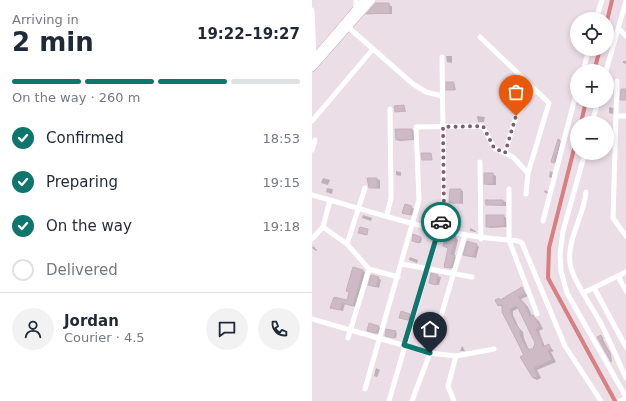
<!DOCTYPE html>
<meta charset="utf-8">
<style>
body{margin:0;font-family:"DejaVu Sans",sans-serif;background:#f2f2f3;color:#1f2937;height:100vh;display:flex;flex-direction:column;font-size:15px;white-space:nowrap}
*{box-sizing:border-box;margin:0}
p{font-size:13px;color:#747a83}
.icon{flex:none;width:22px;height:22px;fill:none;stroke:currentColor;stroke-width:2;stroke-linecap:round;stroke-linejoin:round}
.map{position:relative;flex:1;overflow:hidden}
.sheet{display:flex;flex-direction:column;background:#fff;width:312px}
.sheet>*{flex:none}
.buttons{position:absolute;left:258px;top:12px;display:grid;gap:8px}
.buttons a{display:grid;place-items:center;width:44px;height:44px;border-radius:50%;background:#fff;box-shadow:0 2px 6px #0003;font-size:20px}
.pin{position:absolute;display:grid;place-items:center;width:34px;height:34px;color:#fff;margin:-41px -17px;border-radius:50% 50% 50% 0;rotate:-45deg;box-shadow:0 0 4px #0007}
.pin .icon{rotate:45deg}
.courier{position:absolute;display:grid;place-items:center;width:40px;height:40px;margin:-20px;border:3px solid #0f766e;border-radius:50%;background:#fff;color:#222;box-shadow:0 1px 5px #0007}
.overview em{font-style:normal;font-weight:700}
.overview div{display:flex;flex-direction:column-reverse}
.overview{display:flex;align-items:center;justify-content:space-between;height:68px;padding:0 12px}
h1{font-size:26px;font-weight:700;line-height:30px}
.bar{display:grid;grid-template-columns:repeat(4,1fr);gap:6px 4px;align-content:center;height:48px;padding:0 12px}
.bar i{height:5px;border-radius:3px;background:#e0e1e3}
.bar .current{background:#0f766e}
.bar p{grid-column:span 4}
.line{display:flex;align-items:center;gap:10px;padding:0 12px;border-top:1px solid #e0e1e3}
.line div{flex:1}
.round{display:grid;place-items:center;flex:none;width:42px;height:42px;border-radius:21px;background:#f2f2f3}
ol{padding:0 12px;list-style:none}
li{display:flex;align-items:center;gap:12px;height:44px}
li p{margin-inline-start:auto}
li .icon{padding:4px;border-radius:50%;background:#0f766e;color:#fff;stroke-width:4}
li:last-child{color:#747a83}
li i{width:22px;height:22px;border:2px solid #e0e1e3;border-radius:50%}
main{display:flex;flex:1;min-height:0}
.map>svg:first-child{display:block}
.shadow{fill:#0003;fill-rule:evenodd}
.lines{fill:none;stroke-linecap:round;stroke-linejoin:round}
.canal{stroke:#d87f82;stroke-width:4}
.building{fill:#cdbac5;stroke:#c6b0bd;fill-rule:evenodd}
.secondary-casing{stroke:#cdb0c0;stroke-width:8}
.minor{stroke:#fff;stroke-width:5}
.secondary{stroke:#fff;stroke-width:7}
.done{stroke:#7a616d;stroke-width:4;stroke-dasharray:0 7.2}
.route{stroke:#0f766e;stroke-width:5}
</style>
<main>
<section class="sheet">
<div class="overview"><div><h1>2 min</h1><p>Arriving in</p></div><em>19:22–19:27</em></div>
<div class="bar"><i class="current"></i><i class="current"></i><i class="current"></i><i></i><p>On the way · 260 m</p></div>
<ol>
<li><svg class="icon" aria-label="check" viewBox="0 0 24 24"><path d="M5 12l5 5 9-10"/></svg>Confirmed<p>18:53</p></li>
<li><svg class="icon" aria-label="check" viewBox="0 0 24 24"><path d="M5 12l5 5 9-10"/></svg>Preparing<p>19:15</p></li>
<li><svg class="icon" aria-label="check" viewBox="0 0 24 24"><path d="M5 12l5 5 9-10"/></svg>On the way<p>19:18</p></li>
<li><i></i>Delivered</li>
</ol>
<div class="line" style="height:72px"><a class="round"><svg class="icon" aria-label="person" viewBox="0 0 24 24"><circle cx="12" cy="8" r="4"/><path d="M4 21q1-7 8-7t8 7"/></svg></a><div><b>Jordan</b><p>Courier · 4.5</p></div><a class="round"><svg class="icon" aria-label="chat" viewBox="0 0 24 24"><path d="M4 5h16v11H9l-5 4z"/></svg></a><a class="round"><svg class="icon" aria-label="phone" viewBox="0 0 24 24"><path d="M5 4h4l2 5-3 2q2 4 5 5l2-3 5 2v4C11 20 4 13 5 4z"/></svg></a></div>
</section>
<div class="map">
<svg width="314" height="401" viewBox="0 0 314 401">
<rect width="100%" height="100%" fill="#ecdee7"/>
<!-- shadow -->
<g class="shadow">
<polygon points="64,4 80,6 80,14 56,14"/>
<polygon points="134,56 140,56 140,63 135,62"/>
<polygon points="311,61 314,61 314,64 311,63"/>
<polygon points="142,83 144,90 135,90"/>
<polygon points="92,106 94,112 84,111"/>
<polygon points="297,107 302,108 301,114 297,113"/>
<polygon points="165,116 173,117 172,122 166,122"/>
<polygon points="100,130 103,131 103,140 87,141 85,139"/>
<polygon points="246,140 249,142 244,163 241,162"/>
<polygon points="84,171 89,172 89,176 84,175"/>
<polygon points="238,171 241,173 240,178 237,177"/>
<polygon points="181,174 184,176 184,185 176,185 173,184"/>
<polygon points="11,178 18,180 16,185 9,183"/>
<polygon points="65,179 68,180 68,189 58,187"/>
<polygon points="15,188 21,189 20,194 14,192"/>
<polygon points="148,190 151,191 151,204 138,202"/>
<polygon points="233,190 236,192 236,194 232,192"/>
<polygon points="191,201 194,202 194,206 175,205"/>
<polygon points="93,206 103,209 101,216 91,213"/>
<polygon points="51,215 60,218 59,221 50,218"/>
<polygon points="192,216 194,218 195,227 178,228 175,226"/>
<polygon points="158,228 164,231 164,232 158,231"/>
<polygon points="109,238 110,238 109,243 102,241"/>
<polygon points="144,238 146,240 142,256 145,258 142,269 133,266 137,248 132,246"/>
<polygon points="165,245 167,247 164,258 155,256"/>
<polygon points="1,246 5,250 4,251 0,248"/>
<polygon points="98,257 106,260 105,263 97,260"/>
<polygon points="51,271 53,272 44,307 33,304 31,311 20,308 22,298 35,301 38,292 35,291"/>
<polygon points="120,275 129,277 127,285 121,284"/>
<polygon points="66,278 69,280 67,288 60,286"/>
<path d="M210,289l6,7 -7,3 7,8 4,9 7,5 4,8 -4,2 6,16 3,-2 6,6 -3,1 5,10 -19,8 4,8 -4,2 -4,-2 -30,-70 -4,-3v-6l2,1zM207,308l17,35 -2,7h-5l-5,-12 -1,-6 -4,-4 -6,-13v-4z"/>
<polygon points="98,315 100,316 99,321 91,319"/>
<polygon points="66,327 69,328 67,334 59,332"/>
<polygon points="83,332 85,333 84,338 75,336"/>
<polygon points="289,336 299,354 300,362 286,338"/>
<polygon points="150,346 151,347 153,351 148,351"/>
<polygon points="64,368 68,370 65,377 62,376"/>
</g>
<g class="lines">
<!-- canal -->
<g class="canal">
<polyline points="295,21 300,0"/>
<polyline points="282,71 288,49"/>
<polyline points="269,123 274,101"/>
<polyline points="265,137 237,248 236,278 303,401"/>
</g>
</g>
<!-- building -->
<g class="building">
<polygon points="64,3 77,3 78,13 54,14"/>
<rect x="134" y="82" width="8" height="8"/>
<polygon points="309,89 314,89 314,100 308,100"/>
<polygon points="92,105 93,111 83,112 82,106"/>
<polygon points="83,129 100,129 100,139 84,140"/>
<polygon points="246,139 248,140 242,163 239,162"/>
<polygon points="109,153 119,153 120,160 110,160"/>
<rect x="172" y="173" width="9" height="11"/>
<polygon points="55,178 65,178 65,188 57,188"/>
<polygon points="138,189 149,189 148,203 137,203"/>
<polygon points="173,200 191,200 191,205 174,205"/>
<polygon points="93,204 100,206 98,215 90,213"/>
<polygon points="174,215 192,215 192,226 174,227"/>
<polygon points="48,227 56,229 55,235 46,233"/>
<polygon points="101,234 109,237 107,243 100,241"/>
<polygon points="134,235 144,237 139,254 143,255 139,268 132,267 136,248 131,246"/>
<polygon points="155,241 165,244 161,257 151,255"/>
<polygon points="41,267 51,270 41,306 30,303 28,310 18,308 22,297 35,300 37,292 34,291"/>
<polygon points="119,273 126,275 124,285 117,283"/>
<polygon points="59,275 67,277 64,287 56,285"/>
<path d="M210,287l3,7 -7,3 6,7 6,12 3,-1 2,3 5,9 -4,2 6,13v5l7,-3 2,5 -3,1 4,10 -18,8 4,8 -5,2 -13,-21 4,-2 -22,-43v-8l-4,2 -3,-6 4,-2 1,2zM203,306l3,2 17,35 -2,6h-6l-7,-14v-6l-4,-4 -6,-13v-3z"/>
<polygon points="89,311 98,314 96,320 87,318"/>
<polygon points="57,323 67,326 64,333 55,331"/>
<polygon points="74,329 84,331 82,338 73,336"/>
<polygon points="289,335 291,339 289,340 298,353 299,362 285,337"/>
</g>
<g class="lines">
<defs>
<g id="secondary">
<polyline points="0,61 52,0"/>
<polyline points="0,68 60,0"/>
</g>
</defs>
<!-- secondary casing -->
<use href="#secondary" class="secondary-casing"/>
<!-- minor -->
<g class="minor">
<polyline points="44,0 44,9"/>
<polyline points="0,10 2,59"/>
<polyline points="284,19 290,0"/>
<polyline points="36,27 101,84 114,92 130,96"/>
<polyline points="307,29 314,36"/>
<polyline points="168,37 237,103 216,173"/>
<polyline points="271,71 277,49"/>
<polyline points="294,71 314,1"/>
<polyline points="305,81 301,218 314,236"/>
<polyline points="304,116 314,116"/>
<polyline points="0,121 61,49"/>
<polyline points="280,123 286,101"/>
<polyline points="0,150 3,140"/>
<polyline points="193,153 204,116 223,90"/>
<polyline points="273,153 251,231 248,254 249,271 255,293 314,397"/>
<polyline points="168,162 169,239"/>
<polyline points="197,189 197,240 206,241 210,243 253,346 289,401"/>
<path d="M274,192c-2,24 -19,46 -16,71 2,16 21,42 29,57 10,18 18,39 27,58"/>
<path d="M0,195c64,18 130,41 197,45l28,74"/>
<polyline points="75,215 79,198 78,109"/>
<polyline points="231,221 265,90"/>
<polyline points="11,227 35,244 57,269 86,277"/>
<polyline points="0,239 11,227 18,200"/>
<polyline points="35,244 53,188"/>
<polyline points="90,264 160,277"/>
<polyline points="306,276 314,291"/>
<polyline points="282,288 314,347"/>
<polyline points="271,293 314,272"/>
<polyline points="0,319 118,353 144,356 182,349"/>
<polyline points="36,338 57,269"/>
<polyline points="53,389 107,200 104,127 171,126 182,148 201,157 216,173 214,194"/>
<polyline points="77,401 132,211 130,57"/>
<polyline points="100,401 118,353 153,235"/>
<polyline points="142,401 136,386 144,356"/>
<polyline points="308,401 314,398"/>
</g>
<!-- secondary -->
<use href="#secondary" class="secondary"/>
</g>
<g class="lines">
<!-- done -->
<polyline class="done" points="129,222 132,211 131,127 171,126 182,148 193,153 204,116"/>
<!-- route -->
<polyline class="route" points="118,353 92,345 129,222"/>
</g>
</svg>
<div class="buttons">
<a><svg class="icon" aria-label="locate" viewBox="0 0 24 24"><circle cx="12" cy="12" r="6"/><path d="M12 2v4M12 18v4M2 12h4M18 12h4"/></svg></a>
<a>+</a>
<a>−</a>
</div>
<div class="pin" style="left:204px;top:116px;background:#ea580c"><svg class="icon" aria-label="bag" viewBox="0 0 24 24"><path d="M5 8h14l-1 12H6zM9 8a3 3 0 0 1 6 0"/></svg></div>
<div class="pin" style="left:118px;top:353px;background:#1f2937"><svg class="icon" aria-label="home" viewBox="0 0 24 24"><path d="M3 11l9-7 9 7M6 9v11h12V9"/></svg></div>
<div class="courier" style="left:129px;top:222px"><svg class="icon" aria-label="car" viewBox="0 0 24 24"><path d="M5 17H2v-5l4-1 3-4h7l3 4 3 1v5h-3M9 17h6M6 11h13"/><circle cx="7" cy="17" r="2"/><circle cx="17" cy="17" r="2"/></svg></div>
</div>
</main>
